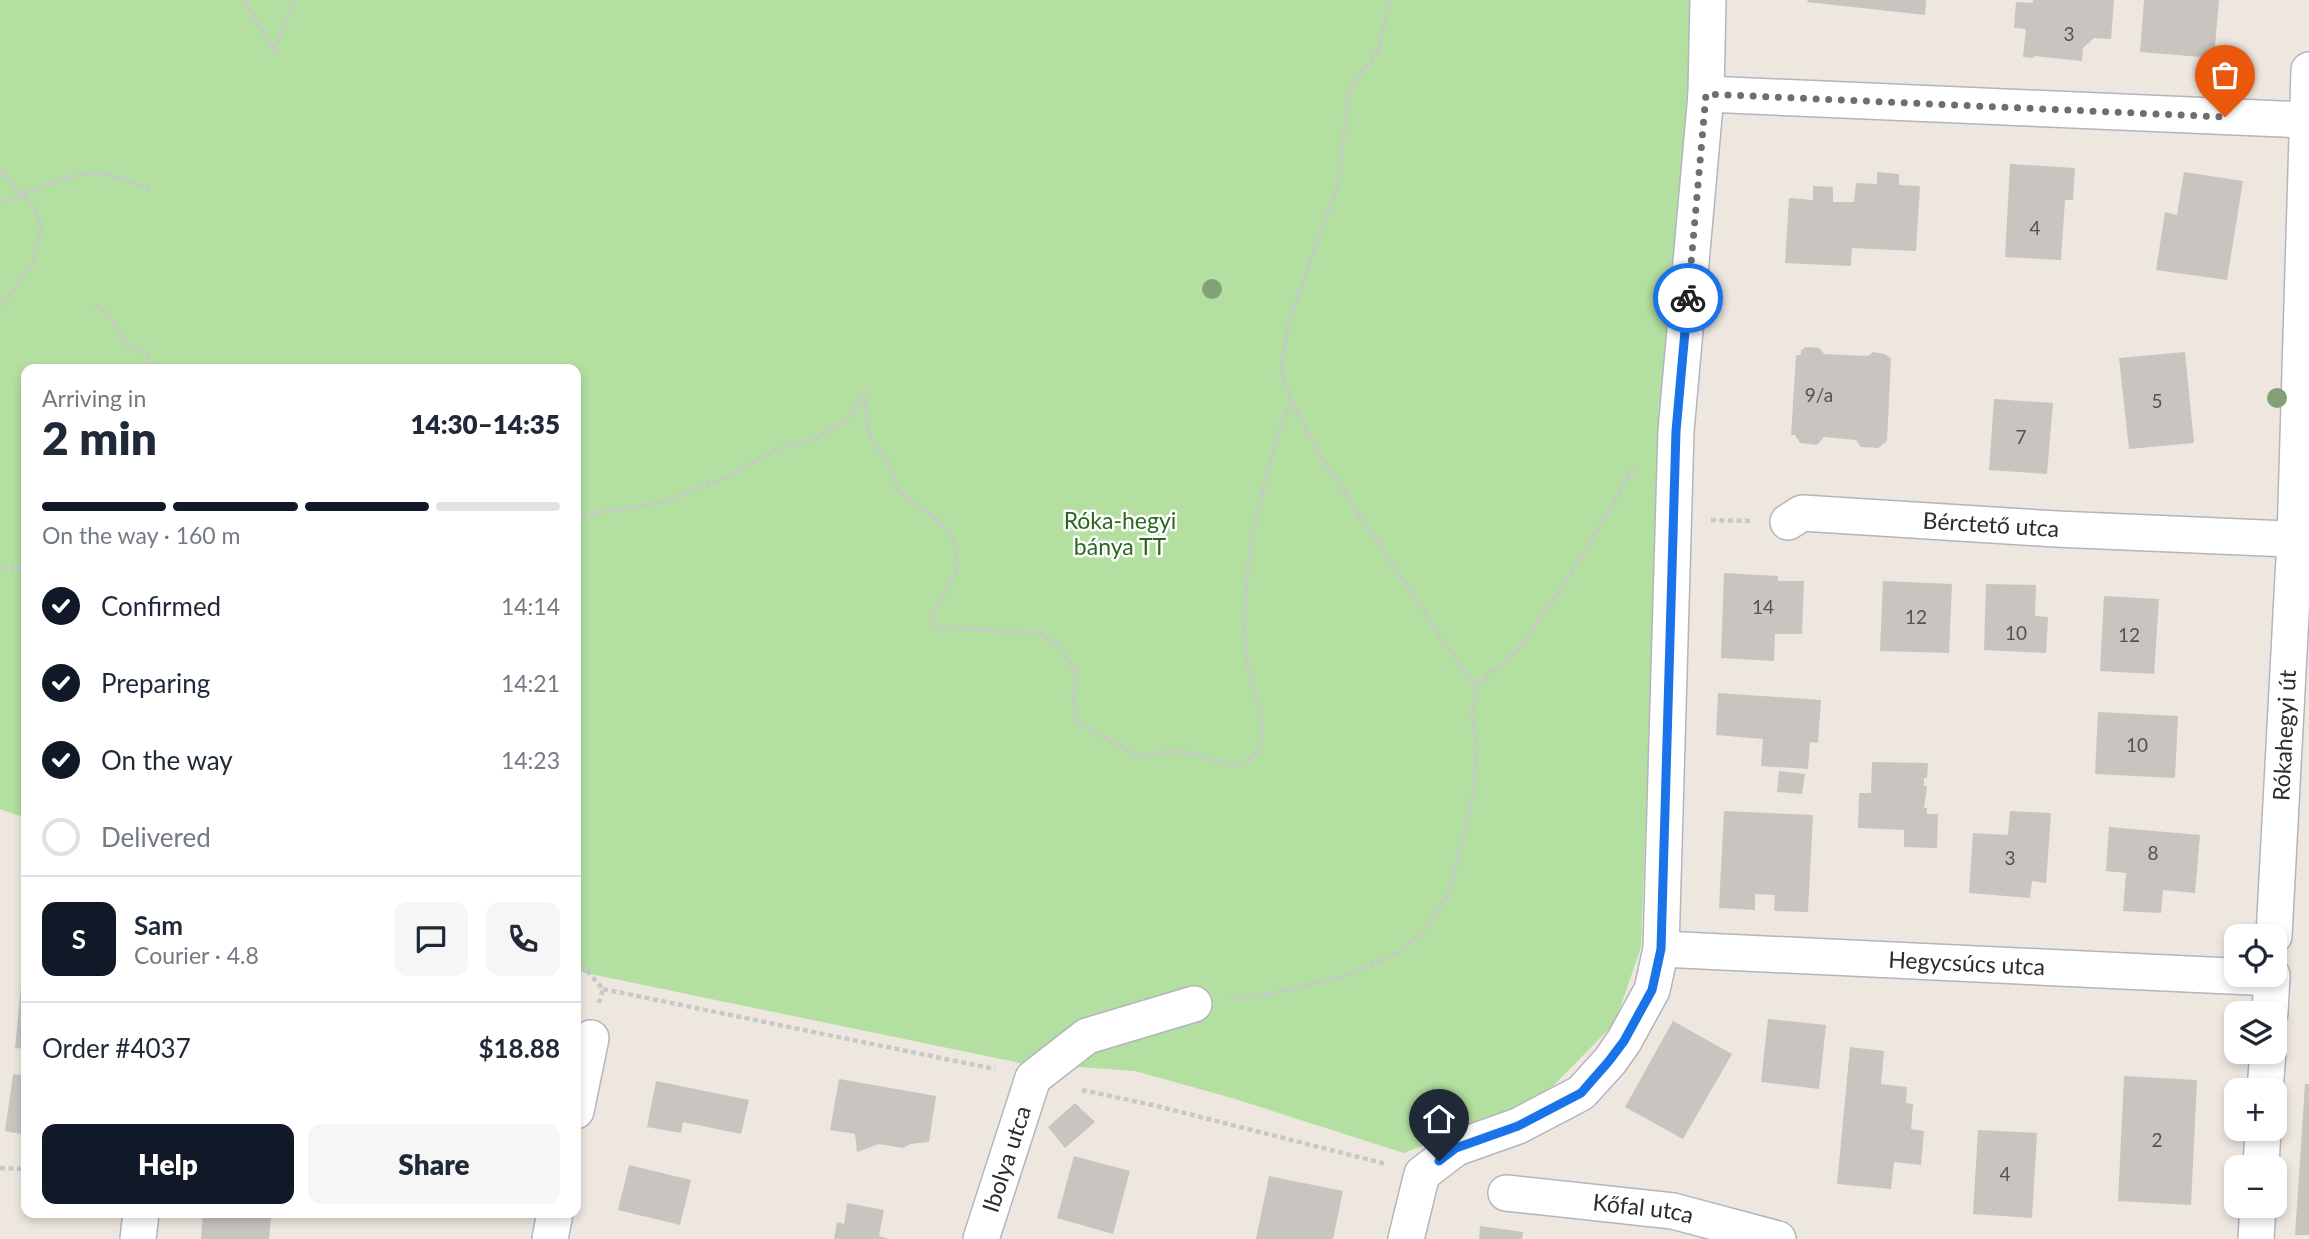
<!DOCTYPE html>
<meta charset="utf-8">
<style>
body{margin:0;font-family:Lato,sans-serif;background:#f6f6f7;color:#1f2937;height:100vh;display:flex;flex-direction:column;font-size:26px;white-space:nowrap}
*{box-sizing:border-box;margin:0}
p{font-size:23px;color:#747a83}
.icon{flex:none;width:38px;height:38px;fill:none;stroke:currentColor;stroke-width:2;stroke-linecap:round;stroke-linejoin:round}
.map{position:relative;flex:1;overflow:hidden}
.drawer{position:absolute;left:21px;top:364px;width:560px;height:854px;display:flex;flex-direction:column;background:#fff;border-radius:14px;box-shadow:0 4px 10px #0003}
.drawer>*{flex:none}
.buttons{position:absolute;left:2224px;top:924px;display:grid;gap:14px}
.buttons a{display:grid;place-items:center;width:63px;height:63px;border-radius:14px;background:#fff;box-shadow:0 4px 10px #0003;font-size:35px}
.pin{position:absolute;display:grid;place-items:center;width:60px;height:60px;color:#fff;margin:-72px -30px;border-radius:50% 50% 50% 0;rotate:-45deg;box-shadow:0 0 7px #0007}
.pin .icon{rotate:45deg}
.courier{position:absolute;display:grid;place-items:center;width:70px;height:70px;margin:-35px;border:5px solid #1a73e8;border-radius:50%;background:#fff;color:#222;box-shadow:0 2px 9px #0007}
.headline em{font-style:normal;font-weight:800}
.headline div{display:flex;flex-direction:column-reverse}
.headline{display:flex;align-items:center;justify-content:space-between;height:119px;padding:0 21px}
h1{font-size:46px;font-weight:800;line-height:52px}
.bar{display:grid;grid-template-columns:repeat(4,1fr);gap:10px 7px;align-content:center;height:84px;padding:0 21px}
.bar i{height:9px;border-radius:5px;background:#e0e1e3}
.bar .on{background:#111827}
.bar p{grid-column:span 4}
.line{display:flex;align-items:center;gap:18px;padding:0 21px;border-top:2px solid #e0e1e3}
.line div{flex:1}
.round{display:grid;place-items:center;flex:none;width:74px;height:74px;border-radius:14px;background:#f6f6f7}
ol{padding:0 21px;list-style:none}
li{display:flex;align-items:center;gap:21px;height:77px}
li p{margin-inline-start:auto}
li .icon{padding:7px;border-radius:50%;background:#111827;color:#fff;stroke-width:4}
li:last-child{color:#747a83}
li i{width:38px;height:38px;border:4px solid #e0e1e3;border-radius:50%}
.primary-button{display:flex;gap:14px;margin-top:auto;padding:14px 21px}
.primary-button a{flex:1;height:80px;border-radius:14px;background:#111827;color:#fff;font-size:28px;font-weight:800;line-height:80px;text-align:center}
.primary-button a+a{background:#f6f6f7;color:#1f2937}
.map>svg:first-child{display:block}
.green{fill:#b3dfa0}
.building{fill:#c8c4bf}
.lines{fill:none;stroke-linecap:round;stroke-linejoin:round}
.minor-casing{stroke:#b3b5be;stroke-width:38}
.path{stroke:#c8c8c8;stroke-width:4.5;stroke-dasharray:5 3.5;stroke-linecap:butt}
.minor{stroke:#fff;stroke-width:35}
.tree{fill:#83a076}
.done{stroke:#706d6b;stroke-width:7;stroke-dasharray:0 12.6}
.route{stroke:#1a73e8;stroke-width:9}
.labels{text-anchor:middle;stroke-width:5;stroke-linejoin:round;paint-order:stroke}
.number-label{font-size:19px;fill:#535251}
.park-label{font-size:23px;fill:#2c6520;stroke:#fff}
.street-label{font-size:23px;fill:#2c2c2c;stroke:#fff}
</style>
<div class="map">
<svg width="2309" height="1239" viewBox="0 0 2309 1239">
<rect width="100%" height="100%" fill="#ede7e0"/>
<!-- green -->
<polygon class="green" points="0,0 1699,0 1659,475 1641,947 1615,1023 1549,1090 1496,1116 1404,1153 1232,1098 1135,1071 1020,1063 576,971 576,369 26,369 26,818 0,809"/>
<!-- building -->
<g class="building">
<polygon points="1808,0 1926,0 1925,15 1807,2"/>
<polygon points="2033,0 2114,0 2111,39 2094,38 2083,48 2082,61 2034,56 2034,58 2023,57 2026,29 2014,28 2016,2 2033,3"/>
<polygon points="2144,0 2219,0 2214,58 2140,52"/>
<polygon points="2010,164 2075,168 2073,200 2065,200 2061,260 2005,257"/>
<polygon points="1877,172 1899,174 1899,185 1920,186 1916,251 1852,248 1851,266 1785,263 1789,198 1813,200 1813,186 1833,187 1833,202 1854,202 1856,183 1877,184"/>
<polygon points="2184,172 2243,181 2227,280 2156,270 2165,212 2177,215"/>
<polygon points="1806,347 1819,348 1824,354 1868,356 1873,352 1884,354 1891,358 1887,441 1878,448 1861,447 1856,440 1824,437 1817,445 1800,443 1795,435 1791,435 1796,355 1801,355 1801,350"/>
<polygon points="2185,352 2194,443 2129,449 2119,358"/>
<polygon points="1994,399 2053,403 2047,474 1989,470"/>
<polygon points="1724,573 1778,576 1778,581 1804,581 1802,634 1775,634 1774,661 1721,658"/>
<polygon points="1883,581 1952,584 1949,653 1880,651"/>
<polygon points="1986,584 2036,585 2035,616 2048,617 2046,653 1984,650"/>
<polygon points="2104,596 2159,599 2154,674 2100,671"/>
<polygon points="1718,693 1821,700 1818,743 1810,742 1808,769 1761,766 1763,739 1716,735"/>
<polygon points="2098,712 2178,716 2175,778 2095,774"/>
<polygon points="1872,762 1928,763 1927,778 1924,778 1924,786 1927,786 1924,808 1927,808 1927,814 1938,814 1937,848 1904,847 1904,830 1858,828 1859,793 1871,793"/>
<polygon points="1779,771 1805,774 1802,794 1777,792"/>
<polygon points="1724,811 1813,815 1808,912 1774,911 1775,895 1755,894 1755,910 1719,908"/>
<polygon points="2010,811 2051,813 2046,883 2032,881 2030,898 1969,893 1973,833 2008,835"/>
<polygon points="2109,827 2200,835 2195,893 2163,890 2161,913 2123,911 2126,873 2106,871"/>
<polygon points="22,976 26,976 26,1049 15,1048"/>
<polygon points="1768,1019 1826,1025 1819,1089 1761,1082"/>
<polygon points="1673,1021 1732,1054 1683,1139 1625,1107"/>
<polygon points="1850,1047 1884,1051 1881,1084 1907,1087 1906,1103 1913,1104 1911,1129 1924,1131 1921,1165 1894,1162 1891,1189 1837,1184"/>
<polygon points="13,1074 26,1076 26,1135 5,1131"/>
<polygon points="2124,1076 2197,1080 2191,1205 2118,1201"/>
<polygon points="839,1079 936,1096 929,1142 910,1144 903,1148 879,1144 857,1152 855,1134 830,1130"/>
<polygon points="656,1081 749,1100 741,1134 683,1122 681,1133 647,1127"/>
<polygon points="2305,1084 2309,1084 2309,1235 2295,1235"/>
<polygon points="1075,1103 1095,1122 1065,1148 1048,1127"/>
<polygon points="1978,1130 2037,1133 2032,1218 1973,1214"/>
<polygon points="1074,1156 1130,1171 1113,1234 1057,1218"/>
<polygon points="629,1165 691,1180 680,1225 618,1210"/>
<polygon points="1269,1176 1343,1191 1333,1239 1256,1239"/>
<polygon points="847,1203 884,1210 879,1236 889,1239 834,1239 837,1222 844,1224"/>
<polygon points="203,1213 271,1218 269,1239 201,1239"/>
<polygon points="1480,1226 1523,1232 1522,1239 1479,1239"/>
</g>
<g class="lines">
<defs>
<g id="minor">
<polyline points="1706,94 2306,120"/>
<path id="s1" d="M1788,522l14,-9 254,16 253,11"/>
<path id="s2" d="M2274,936l21,-397 14,-469"/>
<path id="s3" d="M1661,949l611,29"/>
<polyline points="2270,1013 2272,975"/>
<polyline points="2265,1090 2268,1052"/>
<polyline points="576,1111 591,1038"/>
<polyline points="2261,1167 2263,1129"/>
<path id="s4" d="M1506,1193l167,18 105,28"/>
<polyline points="138,1239 141,1213"/>
<polyline points="550,1239 555,1213"/>
<path id="s5" d="M981,1239l52,-161 54,-42 107,-32"/>
<polyline points="1406,1239 1422,1174 1456,1148 1518,1126 1581,1093 1610,1061 1624,1041 1652,990 1661,949 1676,431 1706,94 1708,0"/>
<polyline points="2256,1239 2258,1206"/>
</g>
</defs>
<!-- minor casing -->
<use href="#minor" class="minor-casing"/>
<!-- path -->
<g class="path">
<polyline points="245,0 274,52"/>
<polyline points="1389,0 1379,49 1349,91 1337,186 1289,320 1281,371 1292,403 1323,460 1470,681 1477,685 1518,650 1574,569 1636,464"/>
<polyline points="274,51 294,0"/>
<polyline points="0,173 25,195 39,217 41,229 33,262 0,309"/>
<path d="M0,202c29,-8 66,-29 96,-29 14,0 39,11 54,16"/>
<polyline points="94,305 108,312 127,345 145,352 155,369"/>
<polyline points="1711,520 1751,521"/>
<path d="M576,522l18,-9 70,-11 60,-24 51,-28 39,-11 35,-20 16,-26 3,39 20,30 10,28 44,34 9,10 5,16 2,18 -27,49 6,12 24,-1 80,6 20,13 15,26 -3,27 5,24 63,33c14,-3 28,-7 42,-5 20,2 42,18 62,10 35,-15 5,-74 2,-99 -8,-67 6,-141 25,-206 5,-19 9,-38 20,-54"/>
<polyline points="0,569 10,567 26,570"/>
<polyline points="576,958 603,989 599,1003"/>
<polyline points="603,989 995,1069"/>
<polyline points="1230,999 1264,995 1346,976 1393,955 1423,933 1448,894 1463,838 1474,790 1477,748 1472,714 1477,685"/>
<polyline points="1082,1090 1157,1106 1386,1164"/>
<polyline points="0,1168 26,1169"/>
</g>
<!-- minor -->
<use href="#minor" class="minor"/>
</g>
<!-- trees -->
<g class="tree">
<circle cx="1212" cy="289" r="10"/>
<circle cx="2277" cy="398" r="10"/>
</g>
<g class="lines">
<!-- done -->
<polyline class="done" points="1688,298 1706,94 2225,117"/>
<!-- route -->
<polyline class="route" points="1439,1161 1456,1148 1518,1126 1581,1093 1609,1061 1624,1041 1652,990 1661,949 1676,431 1688,298"/>
</g>
<g class="labels">
<!-- number labels -->
<g class="number-label">
<text x="2069" y="41">3</text>
<text x="2035" y="235">4</text>
<text x="1819" y="402">9/a</text>
<text x="2157" y="408">5</text>
<text x="2021" y="444">7</text>
<text x="1763" y="614">14</text>
<text x="1916" y="624">12</text>
<text x="2016" y="640">10</text>
<text x="2129" y="642">12</text>
<text x="2137" y="752">10</text>
<text x="2153" y="860">8</text>
<text x="2010" y="865">3</text>
<text x="2157" y="1147">2</text>
<text x="2005" y="1181">4</text>
</g>
<!-- park labels -->
<g class="park-label">
<text x="1120" y="529">Róka-hegyi<tspan x="1120" dy="26">bánya TT</tspan></text>
</g>
<!-- street labels -->
<g class="street-label">
<text dy="8" stroke="none"><textPath href="#s1" startOffset="206">Bérctető utca</textPath></text>
<text dy="8" stroke="none"><textPath href="#s2" startOffset="201">Rókahegyi út</textPath></text>
<text dy="8" stroke="none"><textPath href="#s3" startOffset="306">Hegycsúcs utca</textPath></text>
<text dy="8" stroke="none"><textPath href="#s5" startOffset="84">Ibolya utca</textPath></text>
<text dy="8" stroke="none"><textPath href="#s4" startOffset="138">Kőfal utca</textPath></text>
</g>
</g>
</svg>
<div class="buttons">
<a><svg class="icon" aria-label="locate" viewBox="0 0 24 24"><circle cx="12" cy="12" r="6"/><path d="M12 2v4M12 18v4M2 12h4M18 12h4"/></svg></a>
<a><svg class="icon" aria-label="layers" viewBox="0 0 24 24"><path d="M12 4l9 5-9 5-9-5zM3 14l9 5 9-5"/></svg></a>
<a>+</a>
<a>−</a>
</div>
<div class="pin" style="left:2225px;top:117px;background:#ea580c"><svg class="icon" aria-label="bag" viewBox="0 0 24 24"><path d="M5 8h14l-1 12H6zM9 8a3 3 0 0 1 6 0"/></svg></div>
<div class="pin" style="left:1439px;top:1161px;background:#1f2937"><svg class="icon" aria-label="home" viewBox="0 0 24 24"><path d="M3 11l9-7 9 7M6 9v11h12V9"/></svg></div>
<div class="courier" style="left:1688px;top:298px"><svg class="icon" aria-label="bike" viewBox="0 0 24 24"><circle cx="6" cy="16" r="4"/><circle cx="18" cy="16" r="4"/><path d="M6 16l4-8h5l3 8M10 8l3 8H6M13 5h3"/></svg></div>
<section class="drawer">
<div class="headline"><div><h1>2 min</h1><p>Arriving in</p></div><em>14:30–14:35</em></div>
<div class="bar"><i class="on"></i><i class="on"></i><i class="on"></i><i></i><p>On the way · 160 m</p></div>
<ol>
<li><svg class="icon" aria-label="check" viewBox="0 0 24 24"><path d="M5 12l5 5 9-10"/></svg>Confirmed<p>14:14</p></li>
<li><svg class="icon" aria-label="check" viewBox="0 0 24 24"><path d="M5 12l5 5 9-10"/></svg>Preparing<p>14:21</p></li>
<li><svg class="icon" aria-label="check" viewBox="0 0 24 24"><path d="M5 12l5 5 9-10"/></svg>On the way<p>14:23</p></li>
<li><i></i>Delivered</li>
</ol>
<div class="line" style="height:126px"><b class="round" style="background:#111827;color:#fff">S</b><div><b>Sam</b><p>Courier · 4.8</p></div><a class="round"><svg class="icon" aria-label="chat" viewBox="0 0 24 24"><path d="M4 5h16v11H9l-5 4z"/></svg></a><a class="round"><svg class="icon" aria-label="phone" viewBox="0 0 24 24"><path d="M5 4h4l2 5-3 2q2 4 5 5l2-3 5 2v4C11 20 4 13 5 4z"/></svg></a></div>
<div class="line" style="height:91px"><div>Order #4037</div><b>$18.88</b></div>
<div class="primary-button"><a>Help</a><a>Share</a></div>
</section>
</div>
